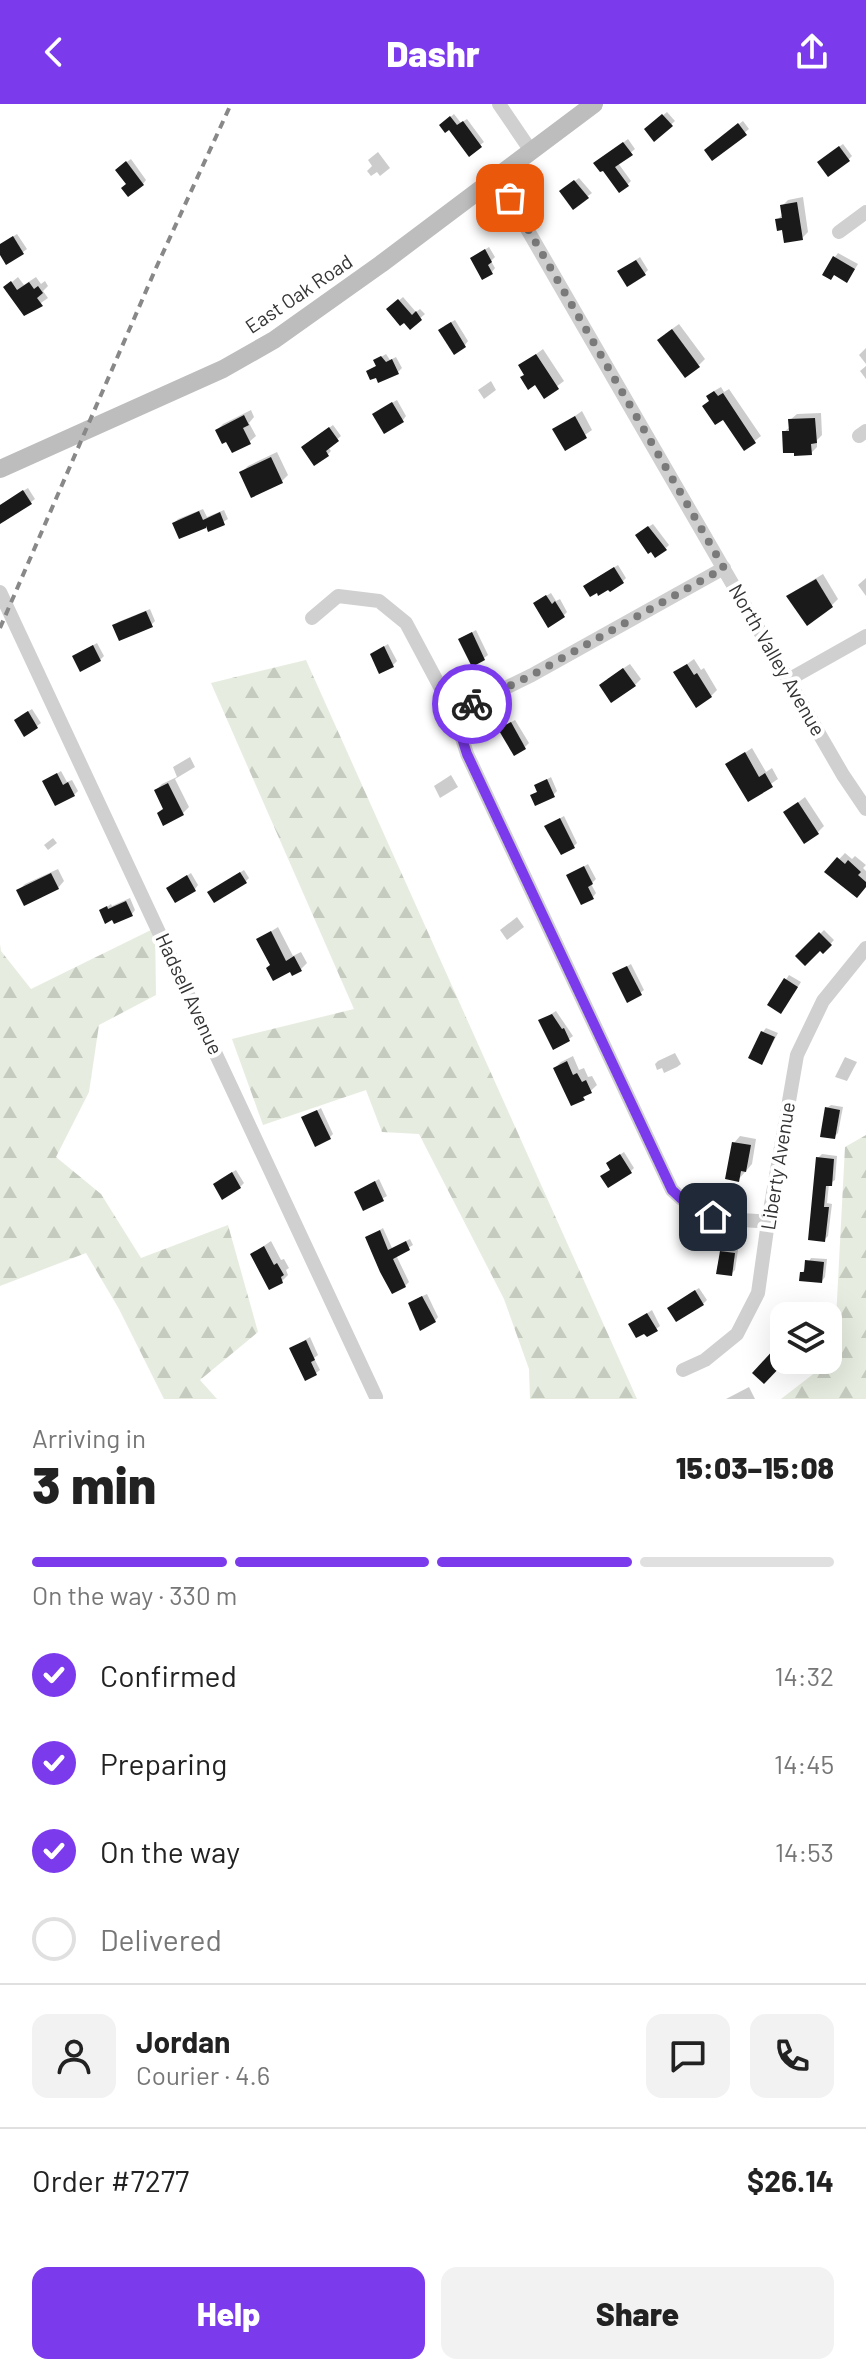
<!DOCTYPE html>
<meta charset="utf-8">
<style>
body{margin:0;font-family:Barlow,sans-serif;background:#f2f2f2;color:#222;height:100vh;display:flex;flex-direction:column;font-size:30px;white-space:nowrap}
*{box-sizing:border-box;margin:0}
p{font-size:26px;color:#767676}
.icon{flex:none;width:44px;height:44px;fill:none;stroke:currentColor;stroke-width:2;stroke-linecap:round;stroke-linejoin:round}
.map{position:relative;height:1295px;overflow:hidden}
.side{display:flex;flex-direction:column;background:#fff;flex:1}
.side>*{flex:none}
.controls{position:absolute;left:770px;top:1198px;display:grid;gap:16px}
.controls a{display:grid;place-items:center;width:72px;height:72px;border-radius:16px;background:#fff;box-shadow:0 8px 32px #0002;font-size:40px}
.pin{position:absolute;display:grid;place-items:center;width:68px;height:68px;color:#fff;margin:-34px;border-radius:16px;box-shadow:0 4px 12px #0006}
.courier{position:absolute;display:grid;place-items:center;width:80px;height:80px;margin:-40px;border:6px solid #7c3aed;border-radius:50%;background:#fff;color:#222;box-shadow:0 2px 10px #0007}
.summary em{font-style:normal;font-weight:800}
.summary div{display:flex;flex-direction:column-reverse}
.summary{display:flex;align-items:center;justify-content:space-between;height:136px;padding:0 32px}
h1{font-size:52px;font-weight:800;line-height:60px}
.bar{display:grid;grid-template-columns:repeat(4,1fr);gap:12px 8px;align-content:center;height:96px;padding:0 32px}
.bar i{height:10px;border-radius:6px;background:#e0e0e0}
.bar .current{background:#7c3aed}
.bar p{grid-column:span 4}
.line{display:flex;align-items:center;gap:20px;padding:0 32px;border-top:2px solid #e0e0e0}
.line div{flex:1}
.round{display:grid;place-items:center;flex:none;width:84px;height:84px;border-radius:16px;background:#f2f2f2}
ol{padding:0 32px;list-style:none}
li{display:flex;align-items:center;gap:24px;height:88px}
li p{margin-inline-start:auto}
li .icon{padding:8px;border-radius:50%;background:#7c3aed;color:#fff;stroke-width:4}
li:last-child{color:#767676}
li i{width:44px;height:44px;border:4px solid #e0e0e0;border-radius:50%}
.primary-button{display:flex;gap:16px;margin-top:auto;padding:16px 32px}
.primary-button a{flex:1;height:92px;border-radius:16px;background:#7c3aed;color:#fff;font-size:32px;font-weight:800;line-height:92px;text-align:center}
.primary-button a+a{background:#f2f2f2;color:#222}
header{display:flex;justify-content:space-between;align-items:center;height:104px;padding:0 32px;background:#7c3aed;color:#fff;font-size:36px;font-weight:800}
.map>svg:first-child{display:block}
.forest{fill:url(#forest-firs)}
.shadow{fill:#0003}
.building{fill:#1a1a1a}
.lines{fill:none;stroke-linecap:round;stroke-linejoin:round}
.street{stroke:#d0d0d0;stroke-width:14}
.secondary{stroke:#bdbdbd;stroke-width:18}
.rail{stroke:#888;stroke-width:4;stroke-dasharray:8 6;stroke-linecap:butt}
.done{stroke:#7a7a7a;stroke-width:8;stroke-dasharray:0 14.4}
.route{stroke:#7c3aed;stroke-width:10}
.labels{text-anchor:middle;stroke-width:8;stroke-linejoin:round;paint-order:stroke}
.street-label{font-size:20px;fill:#333;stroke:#fff}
</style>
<header><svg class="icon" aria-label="back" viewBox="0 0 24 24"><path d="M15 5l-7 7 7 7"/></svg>Dashr<svg class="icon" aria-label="share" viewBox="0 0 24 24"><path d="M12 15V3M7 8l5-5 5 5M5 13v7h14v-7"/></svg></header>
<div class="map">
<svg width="866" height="1295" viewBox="0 0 866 1295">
<defs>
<pattern id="forest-firs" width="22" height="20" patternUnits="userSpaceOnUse" patternTransform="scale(2)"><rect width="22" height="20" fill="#e6ecdf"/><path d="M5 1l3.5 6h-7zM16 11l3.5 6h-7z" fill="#c6cbc0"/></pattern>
</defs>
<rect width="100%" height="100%" fill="#fff"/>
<!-- forest -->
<g class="forest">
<polygon points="306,556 637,1295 530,1295 529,1265 504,1195 419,1030 382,1028 366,986 263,1021 232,935 354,905 211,579"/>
<polygon points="155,824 156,891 99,921 89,988 56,1053 101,1090 141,1154 228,1121 258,1228 200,1276 217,1295 164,1295 119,1205 86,1149 0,1182 0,840 1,847 31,885"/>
<polygon points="866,1031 866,1295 781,1295 834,1254 845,1043"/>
</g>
<!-- shadow -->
<g class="shadow">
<polygon points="667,8 675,17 655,35 647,25"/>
<polygon points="454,10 461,19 467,15 484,38 480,41 449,23 441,21"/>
<polygon points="743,17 749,25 713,54 710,42"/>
<polygon points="628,35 635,45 618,59 631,77 627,81 600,56"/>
<polygon points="843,40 852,52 848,56 823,54"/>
<polygon points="378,48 390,64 380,72 377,68 371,72 367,67 372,62 368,56"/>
<polygon points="131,55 146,76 143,80 128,80 121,62"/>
<polygon points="579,74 592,89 573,103 565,84"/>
<polygon points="803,93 808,128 802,134 784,124 777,116 783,110 782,102 788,96"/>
<polygon points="17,130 27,145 23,148 0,148 0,141"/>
<polygon points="489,143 495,153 491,157 495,164 492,168 476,151"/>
<polygon points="838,149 858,160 850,173 835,153"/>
<polygon points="640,153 648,166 644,170 624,164"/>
<polygon points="18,173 24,181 36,173 41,180 45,177 48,182 43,187 48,194 25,210 6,183"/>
<polygon points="403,193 416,208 420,205 425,210 410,223 389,205"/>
<polygon points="455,216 468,237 465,241 444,222"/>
<polygon points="679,220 705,255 699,261 665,230"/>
<polygon points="866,244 866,260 859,251"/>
<polygon points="543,245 564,277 544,292 536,278 526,271 520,262"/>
<polygon points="386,250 390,256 396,253 402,264 398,268 368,267 378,261 376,256"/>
<polygon points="866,262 866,275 860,267"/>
<polygon points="491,277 496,286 484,295 478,286"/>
<polygon points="721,283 724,288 729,285 761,332 744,345 710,296 714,287"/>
<polygon points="397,296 406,312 403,316 378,307"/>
<polygon points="251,306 254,313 249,319 256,332 249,338 217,326 223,320"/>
<polygon points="582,307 592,326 566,344 555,326"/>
<polygon points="821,309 822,331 817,336 817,343 811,349 784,328 791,322 790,316 797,310"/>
<polygon points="333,321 341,332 328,343 331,347 328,350 306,340"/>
<polygon points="277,348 288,371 282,377 242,368 248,362"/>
<polygon points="28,384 35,395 31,398 0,410 0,401"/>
<polygon points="203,405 207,413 224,406 228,415 209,426 207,420 174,419 178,415"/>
<polygon points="653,420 669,441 666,444 642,427"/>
<polygon points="618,461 626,474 622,478 589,479"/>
<polygon points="823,470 838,495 831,502 789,493 795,487"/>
<polygon points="866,474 866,492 858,481"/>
<polygon points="551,489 556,497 560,495 567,508 564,511 539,496"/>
<polygon points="150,505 155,517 151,521 115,522 118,518"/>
<polygon points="476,526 488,551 484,554 461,535"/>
<polygon points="97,539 104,552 100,556 74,552"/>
<polygon points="388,540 397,557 393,561 372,550"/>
<polygon points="694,555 701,566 704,564 717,586 711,592 676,568"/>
<polygon points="630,560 641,575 635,581 607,575"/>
<polygon points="32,605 41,619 37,622 20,612"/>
<polygon points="515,616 529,639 525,643 504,622"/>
<polygon points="752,644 766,668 772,664 778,675 749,695 728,660"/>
<polygon points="190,653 195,663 175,675 189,703 183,709 164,719 165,704 156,686 162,680 177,673 173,663"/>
<polygon points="61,667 67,678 72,676 78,687 74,691 45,677"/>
<polygon points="451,671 458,683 440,694 434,682"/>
<polygon points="551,673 557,687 553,691 532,692 538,687 536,682"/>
<polygon points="805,693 824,722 818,728 786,708"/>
<polygon points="564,712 577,739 574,742 546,722"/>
<polygon points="53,734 57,739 48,746 44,741"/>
<polygon points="845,749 852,755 855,752 866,761 863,764 866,767 866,781 827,768"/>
<polygon points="588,760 596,775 591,780 596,789 593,793 568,772"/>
<polygon points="58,765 64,777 58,784 19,786 25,780"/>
<polygon points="244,766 249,774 245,778 214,785"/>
<polygon points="191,769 198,781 195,785 168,784"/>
<polygon points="130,794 135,806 132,810 101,807 111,800 112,802"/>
<polygon points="517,813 524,823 507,836 500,826"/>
<polygon points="278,823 293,852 301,848 307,859 301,865 290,865 272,860 259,835"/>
<polygon points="824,826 834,836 823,848 820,845 798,852"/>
<polygon points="631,860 644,886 640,889 614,870"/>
<polygon points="789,871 801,878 784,904 769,901"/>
<polygon points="556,907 573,932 569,935 540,917"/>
<polygon points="766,924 778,929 762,959 763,928"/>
<polygon points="675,949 681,960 677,963 664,969 662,964 657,966 655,960 658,957"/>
<polygon points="573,952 579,966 584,964 588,973 592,972 597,981 583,994 555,964 561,958"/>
<polygon points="845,953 857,958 847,977 835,973"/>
<polygon points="831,1001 843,1003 838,1029 834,1033 827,1004"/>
<polygon points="321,1004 333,1030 329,1034 304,1014"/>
<polygon points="740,1032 756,1035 752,1060 738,1076 734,1039"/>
<polygon points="624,1048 634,1064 630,1068 612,1065 612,1056"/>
<polygon points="822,1050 837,1052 835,1076 829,1080 827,1099 832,1100 828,1132 824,1136 818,1054"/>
<polygon points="236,1066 244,1079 240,1083 219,1076"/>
<polygon points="379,1075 387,1092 364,1105 356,1088"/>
<polygon points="383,1124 392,1144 410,1135 413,1141 396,1151 409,1178 405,1182 367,1134"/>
<polygon points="271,1137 281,1156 284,1155 289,1164 286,1166 288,1171 282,1177 252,1150"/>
<polygon points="726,1144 738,1146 735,1166 731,1170 722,1148"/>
<polygon points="811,1154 827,1155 825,1173 822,1177 802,1169"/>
<polygon points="699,1184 707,1196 703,1200 673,1200"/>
<polygon points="427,1190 438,1213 435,1217 414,1196"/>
<polygon points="652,1206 660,1222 656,1225 631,1220"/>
<polygon points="310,1233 318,1251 314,1254 320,1266 316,1269 292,1244"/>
<polygon points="781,1241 784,1243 784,1256 764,1277 755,1269"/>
<polygon points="749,1283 755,1295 726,1295"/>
</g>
<!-- building -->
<g class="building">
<polygon points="662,10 673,22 654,38 644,25"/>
<polygon points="450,12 457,21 463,17 482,43 469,53 449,26 445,29 439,21"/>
<polygon points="738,19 747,31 712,57 704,46"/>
<polygon points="623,38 633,51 615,63 629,82 619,89 603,67 600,68 593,59"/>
<polygon points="839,42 850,57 828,73 817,58"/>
<polygon points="126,57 144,81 128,93 121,84 126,80 115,66"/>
<polygon points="574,76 589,94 573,106 559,87"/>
<polygon points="797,98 803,136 784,139 782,126 777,127 775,115 782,114 780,101"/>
<polygon points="13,132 24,150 6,161 0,151 0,140"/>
<polygon points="485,145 492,158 488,161 493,170 482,176 470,154"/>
<polygon points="833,152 855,165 847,179 834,171 831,176 822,171"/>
<polygon points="636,156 646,171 627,183 617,167"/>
<polygon points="11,177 17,186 29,178 34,185 38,182 43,189 37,194 43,202 24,212 3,183"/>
<polygon points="398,195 412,211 416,207 422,216 410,226 404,219 400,222 386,205"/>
<polygon points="451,218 466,243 454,251 438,226"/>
<polygon points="672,225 700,263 685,274 657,236"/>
<polygon points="536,250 559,285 544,295 535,281 528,286 520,273 524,271 518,261"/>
<polygon points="381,252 386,258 392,255 399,270 378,279 376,274 370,276 366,267 376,262 373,256"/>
<polygon points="714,287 718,292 723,289 756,339 744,347 723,316 715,321 702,302 709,297 706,292"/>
<polygon points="392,298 404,318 384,330 372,310"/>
<polygon points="244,311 249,321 243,324 251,340 232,349 226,338 222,340 215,326"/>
<polygon points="575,312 587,334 565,347 552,325"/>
<polygon points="815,314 817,339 811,340 812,351 794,352 794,349 783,349 782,327 789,327 788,315"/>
<polygon points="329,323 339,337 326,347 329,352 314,362 301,343"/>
<polygon points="271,353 283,379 251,394 239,368"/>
<polygon points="23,386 32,400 0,420 0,401"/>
<polygon points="199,407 203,416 220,408 225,421 208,428 206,422 206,424 179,435 172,419"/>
<polygon points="648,422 667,446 655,454 651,448 648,450 635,431"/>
<polygon points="614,463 624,479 610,488 608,486 598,492 597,489 590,493 583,482"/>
<polygon points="816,475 833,503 807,522 786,492"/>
<polygon points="546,491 552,500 555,497 565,513 548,524 533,499"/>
<polygon points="146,507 153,523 119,537 112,521"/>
<polygon points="472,528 485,556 472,563 458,535"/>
<polygon points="93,541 101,557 80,568 72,552"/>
<polygon points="384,542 394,563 379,570 370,550"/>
<polygon points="687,560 694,571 697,569 712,593 696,604 673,568"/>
<polygon points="623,564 636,582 611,599 599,581"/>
<polygon points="28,607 38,624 24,633 14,616"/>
<polygon points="511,618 526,645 514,652 498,625"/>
<polygon points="745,648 759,673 765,669 773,683 748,698 725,660"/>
<polygon points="57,669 63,681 68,678 75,692 55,702 42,677"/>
<polygon points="547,675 555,693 535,702 530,691 537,688 534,681"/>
<polygon points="168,679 184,711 163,722 157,709 163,705 154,686"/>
<polygon points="798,698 819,730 804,740 783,708"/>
<polygon points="560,714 575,744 561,751 544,722"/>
<polygon points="837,753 845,760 848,756 861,768 858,771 866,778 866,783 857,794 824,768"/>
<polygon points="584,762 593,780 588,783 594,795 581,801 566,771"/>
<polygon points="240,768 247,779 214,799 207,788"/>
<polygon points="51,769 59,785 24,802 16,786"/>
<polygon points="187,771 196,787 175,799 166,784"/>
<polygon points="126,797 133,812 114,820 112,816 105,820 99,806 107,802 108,805"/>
<polygon points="271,827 286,857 294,852 302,867 292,872 290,868 273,877 266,864 270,861 256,835"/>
<polygon points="819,828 832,841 823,850 820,847 805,862 795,852"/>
<polygon points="627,862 642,891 627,899 612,869"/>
<polygon points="784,874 798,883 781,910 767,901"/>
<polygon points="552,910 562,925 564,924 570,937 553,946 538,916"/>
<polygon points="761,927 775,933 762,961 748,954"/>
<polygon points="567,957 573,971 577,969 582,978 586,976 592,989 583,993 585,996 571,1002 553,964"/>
<polygon points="825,1003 840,1006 835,1035 820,1033"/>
<polygon points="317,1006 331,1035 315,1043 301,1013"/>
<polygon points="732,1038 751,1041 746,1068 741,1067 739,1078 725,1075"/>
<polygon points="620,1050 632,1069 608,1084 600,1072 610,1066 606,1059"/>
<polygon points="816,1053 834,1055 832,1082 826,1082 824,1103 829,1103 825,1138 808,1136"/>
<polygon points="232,1068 241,1084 222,1096 213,1080"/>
<polygon points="375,1077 384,1097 363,1107 354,1088"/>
<polygon points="380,1126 388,1146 406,1137 410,1146 393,1155 406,1183 392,1190 380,1168 365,1133"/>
<polygon points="264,1142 274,1161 277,1159 284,1171 281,1173 283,1179 269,1186 250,1150"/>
<polygon points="720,1147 735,1149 732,1172 716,1170"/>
<polygon points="805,1156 824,1158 822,1179 799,1177 800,1168 804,1168"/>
<polygon points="695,1186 704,1201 676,1218 667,1204"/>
<polygon points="422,1192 436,1218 420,1227 408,1199"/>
<polygon points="647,1209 658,1227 647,1233 644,1230 636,1234 628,1220"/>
<polygon points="306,1236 315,1256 311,1258 317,1271 305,1277 289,1244"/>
<polygon points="776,1243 784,1250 784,1259 764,1280 752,1269"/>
</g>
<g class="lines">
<!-- street -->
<g class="street">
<polyline points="499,0 531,47"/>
<polyline points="497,73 843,671 866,705"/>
<polyline points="839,128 866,108"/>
<polyline points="859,332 866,327"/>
<polyline points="0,488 376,1293"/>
<path d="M312,514l26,-22 41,5 27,22 48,90 13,41 205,436c32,32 54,28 96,32"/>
<polyline points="788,576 866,532"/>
<polyline points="454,609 532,571 724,464"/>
<polyline points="683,1266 705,1256 737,1230 758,1189 768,1118 797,951 823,897 866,844"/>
</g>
<!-- secondary -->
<polyline class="secondary" points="0,365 223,265 274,236 381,160 594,0"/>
<!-- rail -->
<polyline class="rail" points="0,524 156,164 231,0"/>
</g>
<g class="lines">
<!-- done -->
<polyline class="done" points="472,600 532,571 724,464 510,94"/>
<!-- route -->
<polyline class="route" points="472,600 454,609 467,650 672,1086 688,1101 713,1113"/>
</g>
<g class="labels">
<!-- street labels -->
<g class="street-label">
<text transform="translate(299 190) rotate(-34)" y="7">East Oak Road</text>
<text transform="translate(777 556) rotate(60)" y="7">North Valley Avenue</text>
<text transform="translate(189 890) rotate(65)" y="7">Hadsell Avenue</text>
<text transform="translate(778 1062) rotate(-81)" y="7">Liberty Avenue</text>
</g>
</g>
</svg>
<div class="controls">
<a><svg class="icon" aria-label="layers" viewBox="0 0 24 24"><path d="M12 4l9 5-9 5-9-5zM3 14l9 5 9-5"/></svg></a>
</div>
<div class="pin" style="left:510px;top:94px;background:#ea580c"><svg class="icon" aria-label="bag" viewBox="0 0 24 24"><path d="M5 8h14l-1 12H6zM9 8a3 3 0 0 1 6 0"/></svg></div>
<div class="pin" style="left:713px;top:1113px;background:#1f2937"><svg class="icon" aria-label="home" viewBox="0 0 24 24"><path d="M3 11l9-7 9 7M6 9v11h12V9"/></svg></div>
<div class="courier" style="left:472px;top:600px"><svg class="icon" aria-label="bike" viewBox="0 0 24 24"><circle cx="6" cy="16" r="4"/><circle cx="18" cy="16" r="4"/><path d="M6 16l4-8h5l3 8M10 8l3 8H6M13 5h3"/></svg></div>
</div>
<section class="side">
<div class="summary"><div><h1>3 min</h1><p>Arriving in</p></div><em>15:03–15:08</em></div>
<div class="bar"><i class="current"></i><i class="current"></i><i class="current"></i><i></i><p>On the way · 330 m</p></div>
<ol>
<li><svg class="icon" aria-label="check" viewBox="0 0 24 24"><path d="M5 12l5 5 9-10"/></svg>Confirmed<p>14:32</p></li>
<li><svg class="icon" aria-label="check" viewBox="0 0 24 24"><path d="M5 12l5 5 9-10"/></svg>Preparing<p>14:45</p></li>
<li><svg class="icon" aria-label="check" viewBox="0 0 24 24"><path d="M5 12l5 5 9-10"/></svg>On the way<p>14:53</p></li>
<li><i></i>Delivered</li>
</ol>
<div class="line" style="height:144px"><a class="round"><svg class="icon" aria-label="person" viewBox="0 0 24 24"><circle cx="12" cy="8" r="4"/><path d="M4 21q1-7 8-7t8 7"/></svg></a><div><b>Jordan</b><p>Courier · 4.6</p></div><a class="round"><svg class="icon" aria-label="chat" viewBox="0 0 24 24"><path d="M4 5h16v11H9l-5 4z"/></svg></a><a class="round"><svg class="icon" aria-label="phone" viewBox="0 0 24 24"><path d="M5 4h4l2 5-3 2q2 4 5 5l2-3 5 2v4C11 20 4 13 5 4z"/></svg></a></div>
<div class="line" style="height:104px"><div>Order #7277</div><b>$26.14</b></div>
<div class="primary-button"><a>Help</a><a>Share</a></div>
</section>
